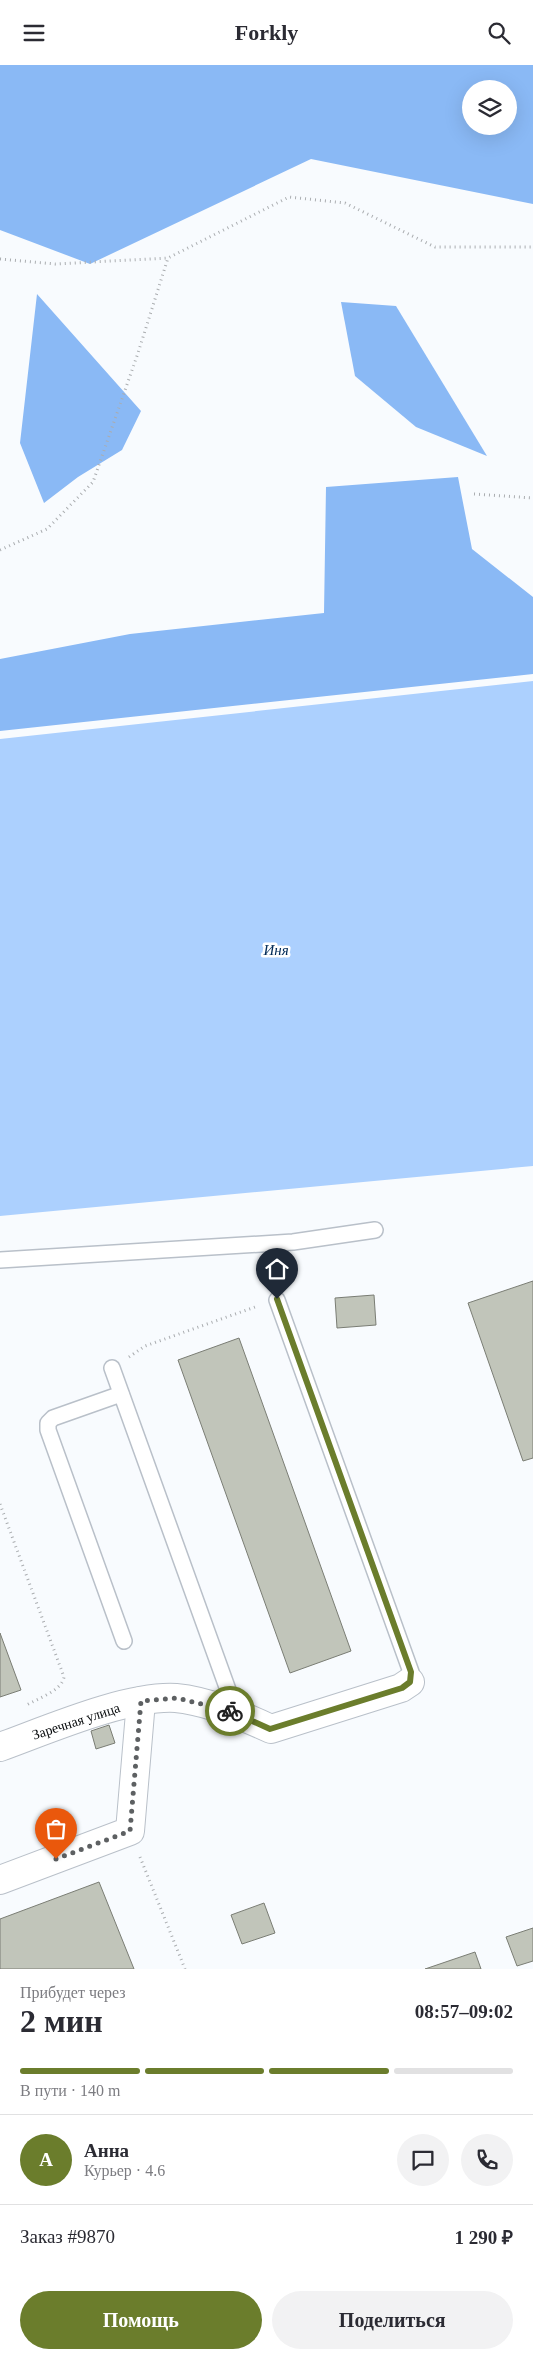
<!DOCTYPE html>
<html lang="ru">
<meta charset="utf-8">
<style>
body{margin:0;font-family:Georgia,serif;background:#f2f2f3;color:#2b2b33;height:100vh;display:flex;flex-direction:column;font-size:19px;white-space:nowrap}
*{box-sizing:border-box;margin:0}
p{font-size:16px;color:#7c7c81}
.icon{flex:none;width:28px;height:28px;fill:none;stroke:currentColor;stroke-width:2;stroke-linecap:round;stroke-linejoin:round}
.map{position:relative;height:1904px;overflow:hidden}
.drawer{display:flex;flex-direction:column;background:#fff;flex:1}
.drawer>*{flex:none}
.tools{position:absolute;left:462px;top:15px;display:grid;gap:10px}
.tools a{display:grid;place-items:center;width:55px;height:55px;border-radius:50%;background:#fff;box-shadow:0 5px 20px #0002;font-size:25px}
.pin{position:absolute;display:grid;place-items:center;width:42px;height:42px;color:#fff;margin:-51px -21px;border-radius:50% 50% 50% 0;rotate:-45deg;box-shadow:0 0 5px #0007}
.pin .icon{rotate:45deg}
.courier{position:absolute;display:grid;place-items:center;width:50px;height:50px;margin:-25px;border:4px solid #6b7d2c;border-radius:50%;background:#fff;color:#222;box-shadow:0 1px 6px #0007}
.overview em{font-style:normal;font-weight:600}
.overview div{display:flex;flex-direction:column-reverse}
.overview{display:flex;align-items:center;justify-content:space-between;height:85px;padding:0 20px}
h1{font-size:32px;font-weight:600;line-height:38px}
.bar{display:grid;grid-template-columns:repeat(4,1fr);gap:8px 5px;align-content:center;height:60px;padding:0 20px}
.bar i{height:6px;border-radius:4px;background:#e1e1e2}
.bar .active{background:#6b7d2c}
.bar p{grid-column:span 4}
.line{display:flex;align-items:center;gap:12px;padding:0 20px;border-top:1px solid #e1e1e2}
.line div{flex:1}
.round{display:grid;place-items:center;flex:none;width:52px;height:52px;border-radius:26px;background:#f2f2f3}
.button{display:flex;gap:10px;margin-top:auto;padding:10px 20px}
.button a{flex:1;height:58px;border-radius:30px;background:#6b7d2c;color:#fff;font-size:20px;font-weight:600;line-height:58px;text-align:center}
.button a+a{background:#f2f2f3;color:#2b2b33}
header{display:flex;justify-content:space-between;align-items:center;height:65px;padding:0 20px;background:#fff;font-size:22px;font-weight:600}
.map>svg:first-child{display:block}
.forest{fill:#8ab9f5;fill-rule:evenodd}
.water{fill:#acd0fe}
.building{fill:#c1c5ba;stroke:#7a7d74}
.lines{fill:none;stroke-linecap:round;stroke-linejoin:round}
.service-casing{stroke:#b9c0c9;stroke-width:18}
.minor-casing{stroke:#b9c0c9;stroke-width:30}
.path{stroke:#aaadb0;stroke-width:3;stroke-dasharray:1 4;stroke-linecap:butt}
.service{stroke:#fff;stroke-width:15}
.minor{stroke:#fff;stroke-width:28}
.done{stroke:#5d6062;stroke-width:5;stroke-dasharray:0 9}
.route{stroke:#6b7d2c;stroke-width:6}
.labels{text-anchor:middle;stroke-width:5;stroke-linejoin:round;paint-order:stroke}
.street-label{font-size:14px;fill:#090c0e;stroke:#fff}
.water-label{font-size:15px;font-style:italic;fill:#012a57;stroke:#fff}
</style>
<header><svg class="icon" aria-label="menu" viewBox="0 0 24 24"><path d="M4 6h16M4 12h16M4 18h16"/></svg>Forkly<svg class="icon" aria-label="search" viewBox="0 0 24 24"><circle cx="10" cy="10" r="6"/><path d="M15 15l6 6"/></svg></header>
<div class="map">
<svg width="533" height="1904" viewBox="0 0 533 1904">
<rect width="100%" height="100%" fill="#f8fbfe"/>
<!-- forest -->
<g class="forest">
<path d="M0,0h533v139l-222,-45 -221,105 -90,-34zM471,24h38v37h-38z"/>
<polygon points="37,229 141,346 122,385 78,412 44,438 20,378"/>
<polygon points="341,237 396,241 487,391 416,362 355,311"/>
<polygon points="458,412 472,484 533,532 533,609 0,666 0,594 130,569 324,548 326,422"/>
</g>
<!-- water -->
<polygon class="water" points="533,616 533,1101 0,1151 0,674"/>
<!-- building -->
<g class="building">
<polygon points="533,1216 533,1393 523,1396 468,1238"/>
<polygon points="374,1230 376,1260 337,1263 335,1233"/>
<polygon points="239,1273 351,1586 290,1608 178,1295"/>
<polygon points="0,1568 21,1625 0,1632"/>
<polygon points="109,1660 115,1678 96,1684 91,1666"/>
<polygon points="99,1817 134,1904 0,1904 0,1854"/>
<polygon points="264,1838 275,1868 242,1879 231,1850"/>
<polygon points="533,1863 533,1896 517,1901 506,1872"/>
<polygon points="475,1887 481,1904 425,1904"/>
</g>
<g class="lines">
<defs>
<g id="service">
<polyline points="0,1195 293,1177 375,1165"/>
<polyline points="277,1235 411,1607 410,1617"/>
<polyline points="112,1303 236,1647"/>
<polyline points="121,1329 53,1353 48,1358 48,1365 124,1576"/>
</g>
<g id="minor">
<path d="M0,1682c47,-17 127,-52 176,-49 32,3 67,18 95,31l130,-41 9,-6"/>
<polyline points="0,1815 130,1766 141,1636"/>
</g>
</defs>
<!-- service casing -->
<use href="#service" class="service-casing"/>
<!-- minor casing -->
<use href="#minor" class="minor-casing"/>
<!-- path -->
<g class="path">
<polyline points="0,194 55,199 168,193 289,132 345,138 435,182 533,182"/>
<polyline points="474,429 533,433"/>
<polyline points="0,485 47,464 93,417 138,288 168,193"/>
<polyline points="129,1292 145,1281 258,1241"/>
<path d="M0,1439l64,173c-2,14 -28,22 -39,29"/>
<polyline points="140,1792 185,1904"/>
</g>
<!-- service -->
<use href="#service" class="service"/>
<!-- minor -->
<use href="#minor" class="minor"/>
</g>
<g class="lines">
<!-- done -->
<polyline class="done" points="56,1794 130,1766 141,1636 177,1633 230,1646"/>
<!-- route -->
<polyline class="route" points="230,1646 270,1664 402,1623 410,1617 411,1607 277,1234"/>
</g>
<g class="labels">
<!-- street labels -->
<g class="street-label">
<text transform="translate(76 1656) rotate(-18)" y="5">Заречная улица</text>
</g>
<!-- water labels -->
<g class="water-label">
<text x="276" y="890">Иня</text>
</g>
</g>
</svg>
<div class="tools">
<a><svg class="icon" aria-label="layers" viewBox="0 0 24 24"><path d="M12 4l9 5-9 5-9-5zM3 14l9 5 9-5"/></svg></a>
</div>
<div class="pin" style="left:56px;top:1794px;background:#ea580c"><svg class="icon" aria-label="bag" viewBox="0 0 24 24"><path d="M5 8h14l-1 12H6zM9 8a3 3 0 0 1 6 0"/></svg></div>
<div class="pin" style="left:277px;top:1234px;background:#1f2937"><svg class="icon" aria-label="home" viewBox="0 0 24 24"><path d="M3 11l9-7 9 7M6 9v11h12V9"/></svg></div>
<div class="courier" style="left:230px;top:1646px"><svg class="icon" aria-label="bike" viewBox="0 0 24 24"><circle cx="6" cy="16" r="4"/><circle cx="18" cy="16" r="4"/><path d="M6 16l4-8h5l3 8M10 8l3 8H6M13 5h3"/></svg></div>
</div>
<section class="drawer">
<div class="overview"><div><h1>2 мин</h1><p>Прибудет через</p></div><em>08:57–09:02</em></div>
<div class="bar"><i class="active"></i><i class="active"></i><i class="active"></i><i></i><p>В пути · 140 m</p></div>
<div class="line" style="height:90px"><b class="round" style="background:#6b7d2c;color:#fff">А</b><div><b>Анна</b><p>Курьер · 4.6</p></div><a class="round"><svg class="icon" aria-label="chat" viewBox="0 0 24 24"><path d="M4 5h16v11H9l-5 4z"/></svg></a><a class="round"><svg class="icon" aria-label="phone" viewBox="0 0 24 24"><path d="M5 4h4l2 5-3 2q2 4 5 5l2-3 5 2v4C11 20 4 13 5 4z"/></svg></a></div>
<div class="line" style="height:65px"><div>Заказ #9870</div><b>1 290 ₽</b></div>
<div class="button"><a>Помощь</a><a>Поделиться</a></div>
</section>
